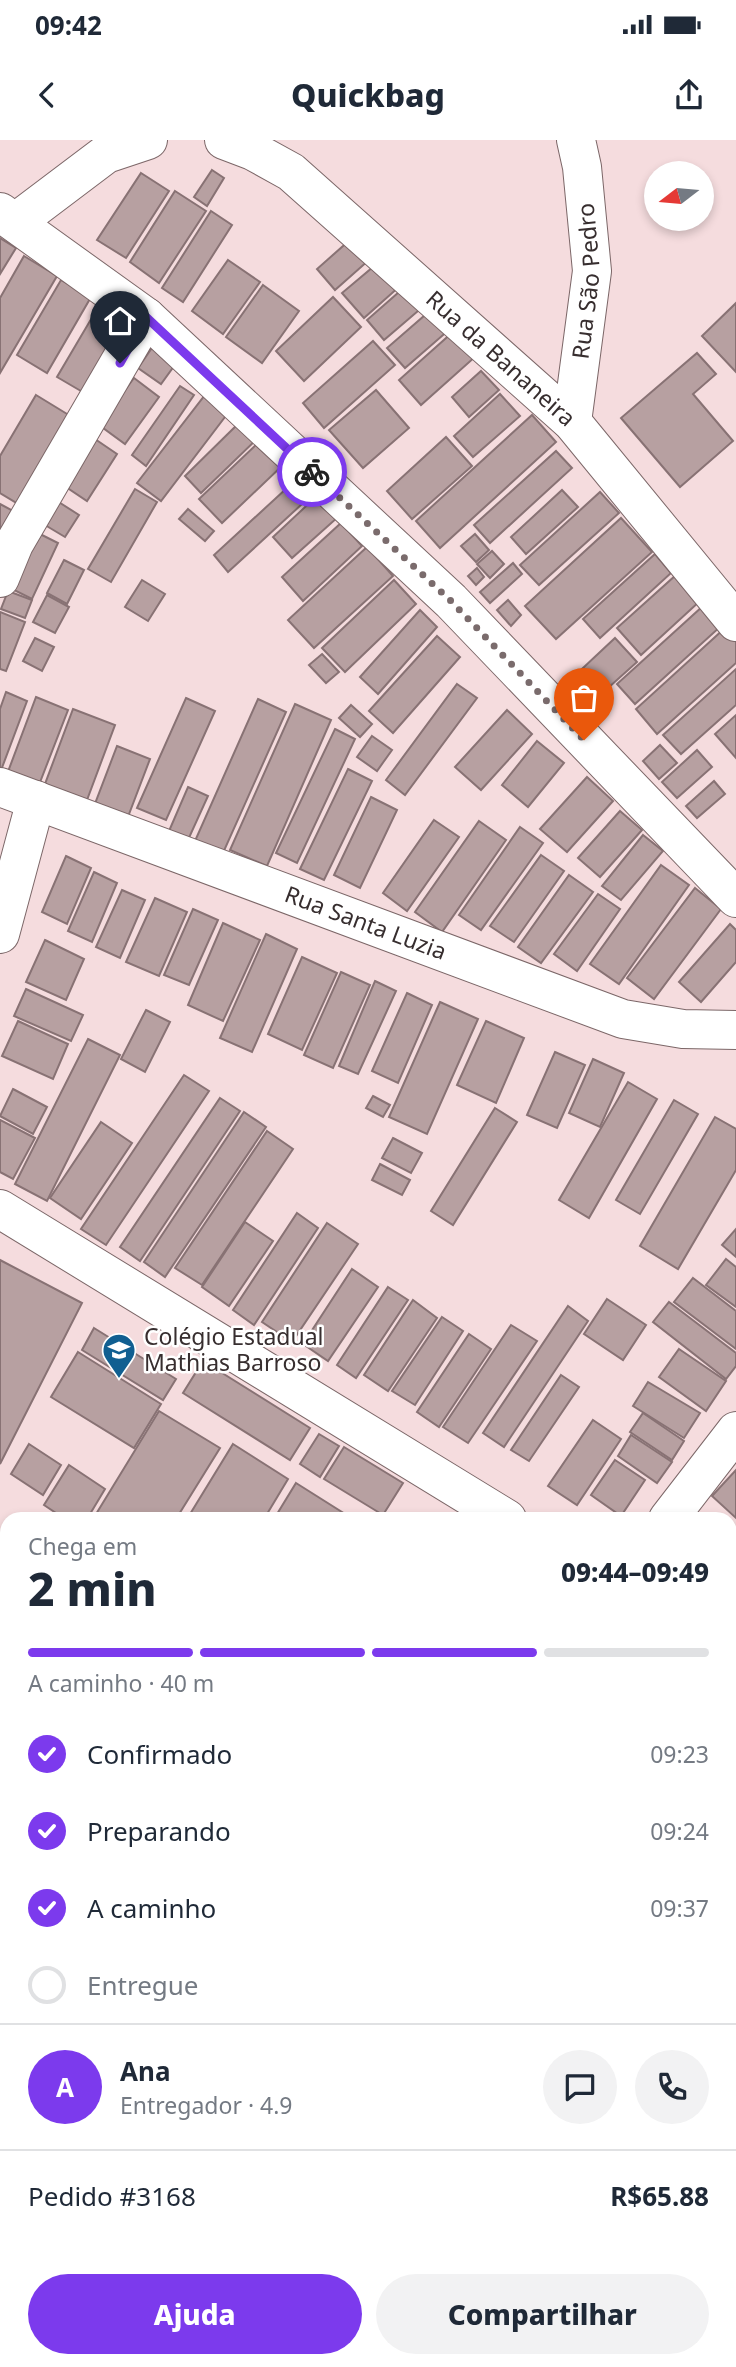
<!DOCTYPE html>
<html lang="pt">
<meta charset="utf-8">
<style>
body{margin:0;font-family:"Noto Sans",sans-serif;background:#f2f2f3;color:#1f2937;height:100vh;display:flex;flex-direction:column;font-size:26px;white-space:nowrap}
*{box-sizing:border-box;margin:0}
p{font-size:23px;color:#747a83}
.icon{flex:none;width:38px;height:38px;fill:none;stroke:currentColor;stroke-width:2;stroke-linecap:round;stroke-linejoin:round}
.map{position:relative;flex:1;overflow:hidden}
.side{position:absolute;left:0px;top:1372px;width:737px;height:856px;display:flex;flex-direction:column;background:#fff;border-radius:21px 21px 0 0;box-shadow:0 4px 10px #0003}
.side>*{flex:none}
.needle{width:46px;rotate:254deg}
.tools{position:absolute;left:644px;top:21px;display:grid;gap:14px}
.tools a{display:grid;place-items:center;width:70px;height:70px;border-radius:50%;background:#fff;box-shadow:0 4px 10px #0003;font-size:35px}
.pin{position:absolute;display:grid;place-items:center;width:60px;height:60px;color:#fff;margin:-72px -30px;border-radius:50% 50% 50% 0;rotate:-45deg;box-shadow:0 0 7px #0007}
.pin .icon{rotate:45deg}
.courier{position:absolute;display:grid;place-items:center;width:70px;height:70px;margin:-35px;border:5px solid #7c3aed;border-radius:50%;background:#fff;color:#222;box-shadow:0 2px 9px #0007}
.head em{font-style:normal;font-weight:800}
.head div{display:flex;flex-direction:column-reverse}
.head{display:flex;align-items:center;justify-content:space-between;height:119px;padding:0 28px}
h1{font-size:46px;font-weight:800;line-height:52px}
.bar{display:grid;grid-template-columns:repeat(4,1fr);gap:10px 7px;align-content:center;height:84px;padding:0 28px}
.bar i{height:9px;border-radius:5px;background:#e0e1e3}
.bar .selected{background:#7c3aed}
.bar p{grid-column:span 4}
.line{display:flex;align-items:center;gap:18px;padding:0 28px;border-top:2px solid #e0e1e3}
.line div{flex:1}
.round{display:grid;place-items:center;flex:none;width:74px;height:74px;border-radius:37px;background:#f2f2f3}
ol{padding:0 28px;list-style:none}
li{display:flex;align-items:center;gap:21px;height:77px}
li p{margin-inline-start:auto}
li .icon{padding:7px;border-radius:50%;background:#7c3aed;color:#fff;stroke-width:4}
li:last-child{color:#747a83}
li i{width:38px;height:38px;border:4px solid #e0e1e3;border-radius:50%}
.action{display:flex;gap:14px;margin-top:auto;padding:14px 28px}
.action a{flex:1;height:80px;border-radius:42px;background:#7c3aed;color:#fff;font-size:28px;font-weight:800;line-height:80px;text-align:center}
.action a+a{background:#f2f2f3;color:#1f2937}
.status{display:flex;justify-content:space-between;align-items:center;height:49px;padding:0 35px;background:#fff;direction:ltr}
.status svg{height:19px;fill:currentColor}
header{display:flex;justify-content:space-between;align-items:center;height:91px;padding:0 28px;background:#fff;font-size:32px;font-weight:800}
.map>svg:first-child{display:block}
.building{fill:#b7a0a1;stroke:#887274;stroke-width:2}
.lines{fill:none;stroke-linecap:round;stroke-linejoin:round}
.minor-casing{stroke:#7c6768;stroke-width:40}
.minor{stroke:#fff;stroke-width:38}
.done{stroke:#7a6b6c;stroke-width:7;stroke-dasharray:0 12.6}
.route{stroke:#7c3aed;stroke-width:9}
.labels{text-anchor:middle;stroke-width:5;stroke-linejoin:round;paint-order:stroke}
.street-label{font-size:23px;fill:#372e2f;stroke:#fff}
.poi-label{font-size:23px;fill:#372e2f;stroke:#fff;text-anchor:start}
</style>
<div class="status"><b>09:42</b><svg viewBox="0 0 49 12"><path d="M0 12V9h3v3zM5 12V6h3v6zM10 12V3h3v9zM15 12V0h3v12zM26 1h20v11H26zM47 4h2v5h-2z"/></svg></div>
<header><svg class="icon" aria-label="back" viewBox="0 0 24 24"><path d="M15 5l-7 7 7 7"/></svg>Quickbag<svg class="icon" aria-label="share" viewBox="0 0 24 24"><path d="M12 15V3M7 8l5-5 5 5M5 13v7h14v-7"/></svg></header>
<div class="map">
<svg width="736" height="2227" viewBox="0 0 736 2227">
<rect width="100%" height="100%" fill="#f5dcde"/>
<!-- building -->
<g class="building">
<polygon points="212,30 224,38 207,66 194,57"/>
<polygon points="141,33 169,51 126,118 97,100"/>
<polygon points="175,51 206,71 159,143 130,122"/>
<polygon points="211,71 232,85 183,162 162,148"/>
<polygon points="0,98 16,108 0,134"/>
<polygon points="351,99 369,120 335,150 317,129"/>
<polygon points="24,116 57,136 0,233 0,158"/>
<polygon points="228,120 260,142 223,194 192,171"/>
<polygon points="379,122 400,146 364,178 342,153"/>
<polygon points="61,140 91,157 47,233 17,215"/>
<polygon points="263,145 299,171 262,223 226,197"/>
<polygon points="407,145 425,165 384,200 367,180"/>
<polygon points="333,157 361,187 304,241 276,211"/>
<polygon points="736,163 736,232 702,196"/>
<polygon points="97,169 126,186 86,254 57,237"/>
<polygon points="432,169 450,189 405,228 387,208"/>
<polygon points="454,191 476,216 421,265 399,240"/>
<polygon points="373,201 395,225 324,288 303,263"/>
<polygon points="154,205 177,222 161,244 138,228"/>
<polygon points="697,213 716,234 693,254 733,301 680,347 621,278"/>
<polygon points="481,231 499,250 469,277 452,257"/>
<polygon points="134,238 159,257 125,304 99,285"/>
<polygon points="180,246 194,255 146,326 132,315"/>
<polygon points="376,250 409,288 363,328 329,290"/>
<polygon points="500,254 520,276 473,317 454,296"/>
<polygon points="36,255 72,277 20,365 0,353 0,316"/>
<polygon points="205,255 228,273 161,361 137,343"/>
<polygon points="532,275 556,302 440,408 416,381"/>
<polygon points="241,281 258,298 201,353 185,336"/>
<polygon points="92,297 117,314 87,361 60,343"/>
<polygon points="446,297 472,326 412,379 387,351"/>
<polygon points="260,301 284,324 222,383 199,359"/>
<polygon points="556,311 572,328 490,403 474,385"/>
<polygon points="299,337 314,353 228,432 214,415"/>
<polygon points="135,349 157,362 111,442 88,429"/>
<polygon points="562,350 578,367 526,414 511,397"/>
<polygon points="600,352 619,373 539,445 520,425"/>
<polygon points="318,355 338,377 292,418 273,397"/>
<polygon points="54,359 79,375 65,397 40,382"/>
<polygon points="0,364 15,372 0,399"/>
<polygon points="188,369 214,391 205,401 179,379"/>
<polygon points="621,378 652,412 556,499 525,466"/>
<polygon points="341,383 362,406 303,461 282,437"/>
<polygon points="34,391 58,403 32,459 8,447"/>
<polygon points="475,394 489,410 476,422 461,406"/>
<polygon points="367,407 393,436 314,508 288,480"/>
<polygon points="492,411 504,424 490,438 477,424"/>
<polygon points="655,414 671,433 600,498 583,479"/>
<polygon points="64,420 84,430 67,464 47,453"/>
<polygon points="513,423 522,434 490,463 480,452"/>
<polygon points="477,428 484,437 476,445 468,436"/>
<polygon points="676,435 700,461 641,515 617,488"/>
<polygon points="142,440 165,454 148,481 125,467"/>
<polygon points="394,440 416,464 345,532 322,508"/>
<polygon points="8,451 32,460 25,478 1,469"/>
<polygon points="47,455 69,467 55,493 33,482"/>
<polygon points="508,460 521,475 511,486 497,470"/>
<polygon points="703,466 721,486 635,564 617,544"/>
<polygon points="420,470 437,487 378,554 360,537"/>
<polygon points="0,472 25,482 6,531 0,529"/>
<polygon points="725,488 736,501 736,523 657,594 636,569"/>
<polygon points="437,496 460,517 393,593 369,571"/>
<polygon points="35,498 54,507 42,531 23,521"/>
<polygon points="615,498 637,522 589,565 568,542"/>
<polygon points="322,514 339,532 326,543 309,525"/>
<polygon points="736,529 736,565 681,614 663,595"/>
<polygon points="457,544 477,558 405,655 386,640"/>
<polygon points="6,552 27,561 0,633 0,569"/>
<polygon points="36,557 68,570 37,650 6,637"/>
<polygon points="186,558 215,571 166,680 137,668"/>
<polygon points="258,559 286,572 223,713 195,701"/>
<polygon points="295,564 331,580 267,726 230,710"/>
<polygon points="351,565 372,584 360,597 339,578"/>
<polygon points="73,569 115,585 84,668 42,652"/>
<polygon points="507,570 532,594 481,650 455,627"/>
<polygon points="736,575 736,618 715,594"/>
<polygon points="335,589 355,599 297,723 276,713"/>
<polygon points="372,596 392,610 377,631 357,617"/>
<polygon points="537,601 564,623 528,667 502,645"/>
<polygon points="660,605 677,623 659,639 643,621"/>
<polygon points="117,606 150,619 126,682 93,669"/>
<polygon points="697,610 712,627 677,658 662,642"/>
<polygon points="348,629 372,641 324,740 300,729"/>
<polygon points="587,637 613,661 567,712 540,689"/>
<polygon points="714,641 725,654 697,678 686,666"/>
<polygon points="188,647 208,656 188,700 169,691"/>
<polygon points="371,657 397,670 360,748 334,735"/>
<polygon points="620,671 642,690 600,737 578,718"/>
<polygon points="434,680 459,697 407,771 383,753"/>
<polygon points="479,681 506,700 442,792 415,772"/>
<polygon points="520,687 543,703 481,790 459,775"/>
<polygon points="643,695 663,711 621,760 602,746"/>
<polygon points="541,715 564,731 514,802 490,786"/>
<polygon points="66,716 91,728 67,784 42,772"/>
<polygon points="661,725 689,745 619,844 590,824"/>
<polygon points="94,732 117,743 92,802 68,791"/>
<polygon points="569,735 593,752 541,823 518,807"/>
<polygon points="695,748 721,769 654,859 627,838"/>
<polygon points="122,750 145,760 120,818 96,807"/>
<polygon points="598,754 620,769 577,831 554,814"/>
<polygon points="155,758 187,772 159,836 126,822"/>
<polygon points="193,769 218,780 189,845 164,835"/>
<polygon points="223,783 260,800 223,881 188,865"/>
<polygon points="730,784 736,790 736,822 701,862 679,842"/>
<polygon points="266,794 297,809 252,912 220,898"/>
<polygon points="45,800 84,819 66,860 26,842"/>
<polygon points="302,817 337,833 302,910 268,894"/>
<polygon points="341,832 370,845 333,928 304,915"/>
<polygon points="375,841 396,851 358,934 339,926"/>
<polygon points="26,849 83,875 71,901 14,876"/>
<polygon points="407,853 432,865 398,943 372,931"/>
<polygon points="440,862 478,879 427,994 389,977"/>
<polygon points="146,870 170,882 145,932 121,919"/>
<polygon points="18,881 68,904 53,939 2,916"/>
<polygon points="486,881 524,898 496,963 457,945"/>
<polygon points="88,899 120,915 47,1061 15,1044"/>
<polygon points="555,912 585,925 557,988 527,975"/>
<polygon points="593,919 624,933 600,987 569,973"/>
<polygon points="184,935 209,951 106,1105 81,1089"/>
<polygon points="628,942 657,959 589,1078 559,1060"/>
<polygon points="13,949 47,967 33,994 0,976"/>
<polygon points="373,956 390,965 383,977 366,968"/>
<polygon points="220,958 240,971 140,1121 120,1107"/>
<polygon points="674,960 698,974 640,1074 616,1060"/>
<polygon points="495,968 517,982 453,1085 431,1071"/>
<polygon points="244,972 266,987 165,1137 144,1122"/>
<polygon points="715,977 736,989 736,1030 678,1129 640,1106"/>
<polygon points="0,980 35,998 13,1039 0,1032"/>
<polygon points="101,982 132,1003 81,1079 50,1058"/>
<polygon points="267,991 293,1009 202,1145 175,1128"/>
<polygon points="393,998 422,1013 411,1033 382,1018"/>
<polygon points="380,1024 410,1040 402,1055 372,1040"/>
<polygon points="297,1073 318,1088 254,1185 233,1170"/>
<polygon points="245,1082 273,1101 229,1166 202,1147"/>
<polygon points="327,1083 358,1104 292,1202 262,1182"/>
<polygon points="736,1089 736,1117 722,1105"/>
<polygon points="726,1119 736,1127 736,1167 706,1145"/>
<polygon points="0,1120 82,1163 0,1324"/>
<polygon points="352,1129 378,1147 328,1221 303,1204"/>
<polygon points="693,1138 736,1171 736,1209 674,1162"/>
<polygon points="388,1147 408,1160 356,1238 337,1225"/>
<polygon points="607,1159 646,1185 623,1220 584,1194"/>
<polygon points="413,1160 437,1178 388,1251 364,1235"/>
<polygon points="669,1162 736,1213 736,1226 726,1239 653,1182"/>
<polygon points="568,1166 588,1181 504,1307 483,1293"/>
<polygon points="442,1177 463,1191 415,1265 392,1251"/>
<polygon points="511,1185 537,1201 468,1303 443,1287"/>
<polygon points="94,1188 176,1239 163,1260 82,1210"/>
<polygon points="469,1194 491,1209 439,1287 417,1272"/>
<polygon points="679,1209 726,1241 706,1271 659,1237"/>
<polygon points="78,1212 161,1264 134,1308 51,1257"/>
<polygon points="203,1221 310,1288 290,1320 183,1253"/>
<polygon points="561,1235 579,1247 529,1321 511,1310"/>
<polygon points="648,1242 700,1273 684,1298 633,1266"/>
<polygon points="159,1271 220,1308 176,1379 93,1379"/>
<polygon points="643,1273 684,1301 672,1320 630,1292"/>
<polygon points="593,1280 621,1299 577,1365 548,1346"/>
<polygon points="319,1294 339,1306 320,1337 300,1324"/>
<polygon points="631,1295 672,1322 657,1343 618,1316"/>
<polygon points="29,1304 61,1325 43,1355 11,1334"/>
<polygon points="233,1304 288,1339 264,1379 187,1379"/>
<polygon points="344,1307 403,1343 383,1375 324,1339"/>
<polygon points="615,1320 645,1340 621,1376 591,1355"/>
<polygon points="69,1325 105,1349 87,1379 65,1379 44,1365"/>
<polygon points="736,1330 736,1378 712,1356"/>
<polygon points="296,1343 353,1379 274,1379"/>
<polygon points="730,1456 736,1462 736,1489 730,1496"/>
<polygon points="7,1489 7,1540 0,1552 0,1501"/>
<polygon points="7,1549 7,1584 0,1580 0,1561"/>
<polygon points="732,1642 736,1645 736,1663 734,1665 730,1661 730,1644"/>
<polygon points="0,1723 7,1726 7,1770 0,1767"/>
<polygon points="730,1822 736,1828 736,1869 730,1863"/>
<polygon points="730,1871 736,1877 736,1899 730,1906"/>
<polygon points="0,1977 7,1981 7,2008 0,2004"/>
<polygon points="735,1981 736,2023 730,2030 730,1987"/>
<polygon points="736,2030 736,2084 730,2078 730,2037"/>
<polygon points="0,2090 7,2094 7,2141 0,2137"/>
<polygon points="0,2140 7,2144 7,2197 0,2193"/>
<polygon points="736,2162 736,2205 730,2200 730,2170"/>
<polygon points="102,2221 152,2221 160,2227 106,2227 101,2223"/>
<polygon points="162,2221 214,2221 210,2227 170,2227"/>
<polygon points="323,2221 346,2221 341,2227 319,2227"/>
<polygon points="504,2221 549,2221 544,2227 499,2227"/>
<polygon points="556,2221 599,2221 594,2227 551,2227"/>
<polygon points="607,2221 658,2221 653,2227 602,2227"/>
</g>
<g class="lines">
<defs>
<g id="minor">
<path id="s1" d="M224,0l29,11 38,21 281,250 164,200"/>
<polyline points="0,72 146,177 451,461 736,758"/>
<polyline points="16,82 106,14 148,0"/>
<path id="s2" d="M572,282l20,-151 -10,-104 -6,-27"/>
<polyline points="0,438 14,404 146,177"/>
<path id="s3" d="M0,647l623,232 60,10 53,1"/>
<polyline points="0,794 36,660"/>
<polyline points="0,1069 507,1379"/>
<polyline points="668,1379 736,1291"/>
<polyline points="730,1421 736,1427"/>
<polyline points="0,1439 7,1444"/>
<polyline points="430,2221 438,2227"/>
<polyline points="57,2227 62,2221"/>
</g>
</defs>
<!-- minor casing -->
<use href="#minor" class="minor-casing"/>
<!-- minor -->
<use href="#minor" class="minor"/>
</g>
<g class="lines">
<!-- done -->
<polyline class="done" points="312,332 451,461 584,600"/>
<!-- route -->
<polyline class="route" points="120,223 146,177 312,332"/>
</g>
<!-- icons -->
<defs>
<symbol id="school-pin" viewBox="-11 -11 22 30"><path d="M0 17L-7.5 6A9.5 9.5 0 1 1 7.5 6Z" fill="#115f91" stroke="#fff"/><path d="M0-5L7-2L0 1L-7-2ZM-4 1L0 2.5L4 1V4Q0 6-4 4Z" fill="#fff"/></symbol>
</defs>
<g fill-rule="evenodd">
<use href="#school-pin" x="100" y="1191" width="38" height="52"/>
</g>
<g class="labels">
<!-- street labels -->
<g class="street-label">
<text dy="8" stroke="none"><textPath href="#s2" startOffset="142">Rua São Pedro</textPath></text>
<text dy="8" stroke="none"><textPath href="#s1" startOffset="355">Rua da Bananeira</textPath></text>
<text dy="8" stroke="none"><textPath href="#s3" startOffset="390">Rua Santa Luzia</textPath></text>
</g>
<!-- poi labels -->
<g class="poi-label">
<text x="144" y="1205">Colégio Estadual<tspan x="144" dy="26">Mathias Barroso</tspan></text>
</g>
</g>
</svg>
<div class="tools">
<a><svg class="needle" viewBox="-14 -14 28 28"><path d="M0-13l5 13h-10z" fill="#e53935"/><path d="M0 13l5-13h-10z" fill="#747a83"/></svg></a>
</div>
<div class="pin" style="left:584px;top:600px;background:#ea580c"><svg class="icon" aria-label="bag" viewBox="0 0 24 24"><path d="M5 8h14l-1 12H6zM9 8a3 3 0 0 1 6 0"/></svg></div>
<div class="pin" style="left:120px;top:223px;background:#1f2937"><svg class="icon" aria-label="home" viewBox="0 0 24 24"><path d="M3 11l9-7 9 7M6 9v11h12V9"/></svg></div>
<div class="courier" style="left:312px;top:332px"><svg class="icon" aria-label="bike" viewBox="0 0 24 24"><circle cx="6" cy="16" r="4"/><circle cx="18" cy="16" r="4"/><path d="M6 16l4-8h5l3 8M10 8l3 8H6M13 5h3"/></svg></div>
<section class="side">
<div class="head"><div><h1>2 min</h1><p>Chega em</p></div><em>09:44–09:49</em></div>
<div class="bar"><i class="selected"></i><i class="selected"></i><i class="selected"></i><i></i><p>A caminho · 40 m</p></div>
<ol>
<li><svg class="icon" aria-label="check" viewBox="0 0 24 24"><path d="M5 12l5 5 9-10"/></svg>Confirmado<p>09:23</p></li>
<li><svg class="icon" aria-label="check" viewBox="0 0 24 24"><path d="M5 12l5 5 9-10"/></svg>Preparando<p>09:24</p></li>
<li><svg class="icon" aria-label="check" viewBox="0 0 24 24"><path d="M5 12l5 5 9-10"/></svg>A caminho<p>09:37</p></li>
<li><i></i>Entregue</li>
</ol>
<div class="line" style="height:126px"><b class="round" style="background:#7c3aed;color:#fff">A</b><div><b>Ana</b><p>Entregador · 4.9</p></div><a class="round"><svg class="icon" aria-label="chat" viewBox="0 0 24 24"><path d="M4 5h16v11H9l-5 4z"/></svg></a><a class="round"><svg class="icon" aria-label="phone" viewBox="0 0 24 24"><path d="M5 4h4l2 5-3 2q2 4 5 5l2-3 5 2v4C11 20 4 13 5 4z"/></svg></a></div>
<div class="line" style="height:91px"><div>Pedido #3168</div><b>R$65.88</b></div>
<div class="action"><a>Ajuda</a><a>Compartilhar</a></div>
</section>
</div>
